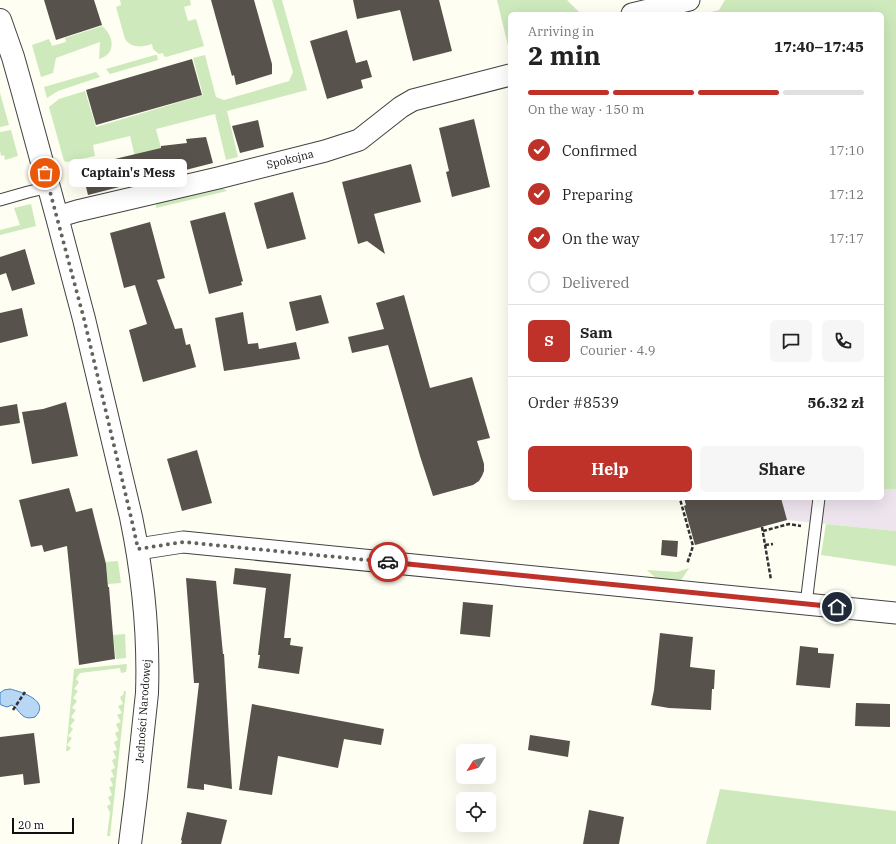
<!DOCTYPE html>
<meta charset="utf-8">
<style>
body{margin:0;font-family:"IBM Plex Serif",serif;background:#f6f6f6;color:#222;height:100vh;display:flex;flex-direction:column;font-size:15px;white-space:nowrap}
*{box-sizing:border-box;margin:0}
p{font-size:13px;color:#767676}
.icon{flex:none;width:22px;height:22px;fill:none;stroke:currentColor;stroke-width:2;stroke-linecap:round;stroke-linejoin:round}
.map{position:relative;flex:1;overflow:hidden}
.sheet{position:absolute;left:508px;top:12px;width:376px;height:488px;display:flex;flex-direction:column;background:#fff;border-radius:6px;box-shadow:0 4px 16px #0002}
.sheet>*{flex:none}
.needle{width:26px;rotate:233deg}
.controls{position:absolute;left:456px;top:744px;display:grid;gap:8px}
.controls a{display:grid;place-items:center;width:40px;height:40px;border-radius:6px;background:#fff;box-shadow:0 4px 16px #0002;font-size:20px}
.scale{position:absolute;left:12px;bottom:10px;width:62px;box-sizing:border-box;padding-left:4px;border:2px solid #0f0f0f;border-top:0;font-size:11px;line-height:14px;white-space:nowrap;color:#0f0f0f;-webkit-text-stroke:3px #fff;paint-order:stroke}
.pin{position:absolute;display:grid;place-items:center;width:34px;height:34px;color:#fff;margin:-17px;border:2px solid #fff;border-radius:50%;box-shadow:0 1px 4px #0007}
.courier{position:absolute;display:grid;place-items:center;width:40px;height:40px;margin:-20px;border:3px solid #be3229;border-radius:50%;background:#fff;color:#222;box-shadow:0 1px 5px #0007}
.bubble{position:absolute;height:28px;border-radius:6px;background:#fff;box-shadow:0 4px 16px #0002;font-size:13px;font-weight:800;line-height:28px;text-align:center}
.overview em{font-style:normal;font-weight:800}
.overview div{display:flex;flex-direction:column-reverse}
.overview{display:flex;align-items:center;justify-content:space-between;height:68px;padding:0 20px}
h1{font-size:26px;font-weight:800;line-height:30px}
.bar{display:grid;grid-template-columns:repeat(4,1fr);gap:6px 4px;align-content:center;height:48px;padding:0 20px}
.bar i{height:5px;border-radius:3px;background:#e0e0e0}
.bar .on{background:#be3229}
.bar p{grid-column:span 4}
.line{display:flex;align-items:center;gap:10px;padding:0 20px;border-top:1px solid #e0e0e0}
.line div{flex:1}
.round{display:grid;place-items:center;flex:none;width:42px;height:42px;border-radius:6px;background:#f6f6f6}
ol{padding:0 20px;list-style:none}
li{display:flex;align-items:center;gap:12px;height:44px}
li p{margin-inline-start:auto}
li .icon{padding:4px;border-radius:50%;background:#be3229;color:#fff;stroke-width:4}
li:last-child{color:#767676}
li i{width:22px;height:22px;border:2px solid #e0e0e0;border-radius:50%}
.action{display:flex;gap:8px;margin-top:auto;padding:8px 20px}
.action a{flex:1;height:46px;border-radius:6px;background:#be3229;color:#fff;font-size:16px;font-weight:800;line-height:46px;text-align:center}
.action a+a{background:#f6f6f6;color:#222}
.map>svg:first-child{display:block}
.industrial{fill:#eee4ee}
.green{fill:#cee9bc}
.water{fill:#b8d7f5;stroke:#4084cb}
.building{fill:#58524c}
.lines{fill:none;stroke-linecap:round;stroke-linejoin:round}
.service-casing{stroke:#424242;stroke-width:13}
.minor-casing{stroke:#424242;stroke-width:23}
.tertiary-casing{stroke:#424242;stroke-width:24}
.path{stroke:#313131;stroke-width:2.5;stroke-dasharray:4 2;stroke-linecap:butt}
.service{stroke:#fff;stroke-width:11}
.minor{stroke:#fff;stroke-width:21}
.tertiary{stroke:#fff;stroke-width:22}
.done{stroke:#63635e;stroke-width:4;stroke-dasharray:0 7.2}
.route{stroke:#be3229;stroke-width:5}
.labels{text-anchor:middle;stroke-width:4;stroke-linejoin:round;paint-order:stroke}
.street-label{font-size:11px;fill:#0f0f0f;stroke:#fff}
</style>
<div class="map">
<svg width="896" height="844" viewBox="0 0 896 844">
<rect width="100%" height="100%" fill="#fffef2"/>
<!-- industrial -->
<polygon class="industrial" points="882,415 896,470 896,531 787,520 695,545 684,506 686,505 684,498 882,498"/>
<!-- green -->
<g class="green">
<path d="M120,0h70l1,5 -7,2 4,14 8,-2 8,27 -38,11 -2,-1 -1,-3 -4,1 -6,-5 -1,-5c-10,3 -20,5 -27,-5l-9,-32 5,-2z"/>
<polygon points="272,0 282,0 307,90 227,111 238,157 226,160 215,114 156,129 168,175 141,182 130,136 93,145 95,156 67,162 64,161 49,107 59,99 85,91 96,127 203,95 193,58 205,55 216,97 224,100 289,81 293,72"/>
<polygon points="497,0 567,0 581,14 510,14 510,54"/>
<polygon points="725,0 896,0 896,489 882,489 882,14 704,14 719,10"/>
<path d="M102,26c12,10 15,28 -3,33l1,-17 -44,16 -3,15 -12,4 -9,-32 17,-6 3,7 14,-4 -1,-4z"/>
<polygon points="155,55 157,55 158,60 110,74 106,69"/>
<polygon points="96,72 100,77 58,91 47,98 44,87"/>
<polygon points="0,93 9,125 0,127"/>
<polygon points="11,130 18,156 5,160 4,155 1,156 0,150 0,132"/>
<polygon points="219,186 227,191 156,208 156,201"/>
<polygon points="31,204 36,226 0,235 0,230 20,225 14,208"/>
<polygon points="826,524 896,531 896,566 821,555"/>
<polygon points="118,561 121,583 108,584 106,562"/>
<polygon points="689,568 680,582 658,580 647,570 677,572"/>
<polygon points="125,634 126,658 116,659 113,635"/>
<polygon points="127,664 126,672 121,673 120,668 80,673 76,679 79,682 74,689 78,691 73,698 77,701 72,708 76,710 71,717 75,720 70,726 73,729 68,736 72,738 67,745 71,748 68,751 66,751 74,669"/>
<polygon points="124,691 126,691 110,836 107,836 110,813 107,806 111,804 108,797 112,795 109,787 113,786 110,778 114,777 111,770 115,768 112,760 116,758 113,751 117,750 114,742 118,740 115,733 119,731 116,724 121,722 117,715 122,713 118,706 123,704 120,697 123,695"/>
<polygon points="720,789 896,811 896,844 706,844"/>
</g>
<!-- water -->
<path class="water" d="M10,689c12,3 41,12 25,28 -14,4 -14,-6 -23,-12l-5,2 -6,-2 -1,-2v-10l4,-3z"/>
<!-- building -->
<g class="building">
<polygon points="44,0 94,0 102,25 56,40"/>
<polygon points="211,0 254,0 272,64 272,74 236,85 234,75 232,76"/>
<polygon points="353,0 439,0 452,51 413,61 400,10 357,19"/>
<polygon points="347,30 356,63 367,60 372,77 361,80 363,88 327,99 310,41"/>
<polygon points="192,59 202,95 96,125 86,90"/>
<polygon points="474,119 490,187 452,197 446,172 449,171 439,128"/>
<polygon points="258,120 264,147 240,153 232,126"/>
<polygon points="206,137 213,163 88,195 81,167 161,148 161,146 187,143 186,139"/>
<polygon points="411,164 421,202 374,214 385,254 367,241 358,244 342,182"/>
<polygon points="293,192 306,239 267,249 254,203"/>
<polygon points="225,212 243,281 241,282 242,285 209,294 190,221"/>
<polygon points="150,222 165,278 157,280 175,329 182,328 186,345 190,344 196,367 143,382 129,330 147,324 135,285 124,288 110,233"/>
<polygon points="25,249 35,284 12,291 6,273 0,275 0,257"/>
<polygon points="321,295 329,323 296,331 289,302"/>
<polygon points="404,295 430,388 472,377 490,438 477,441 484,464 484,471 482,476 479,481 473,485 433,496 420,456 388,345 352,353 348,337 384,329 376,303"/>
<polygon points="22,308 28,336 0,343 0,313"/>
<polygon points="243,312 248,344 258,343 259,349 296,342 300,359 224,371 215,318"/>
<polygon points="66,402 78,456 32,464 22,412 43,409"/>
<polygon points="17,404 20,423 0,426 0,407"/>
<polygon points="197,450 212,503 182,511 167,459"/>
<polygon points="69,488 76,512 92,508 106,564 108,587 109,587 115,659 79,665 67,546 44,552 42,545 31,547 19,500"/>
<polygon points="684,498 781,498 787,520 695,545 684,506 686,505"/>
<polygon points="662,540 678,541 677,557 661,555"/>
<polygon points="235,568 291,574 284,638 291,638 290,645 303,647 299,674 258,668 260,655 258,655 266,588 233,584"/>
<polygon points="186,578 216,581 223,654 224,654 232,789 204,784 204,790 187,788 199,683 194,683"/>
<polygon points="463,602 493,605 490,637 460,634"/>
<polygon points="660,633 693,637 690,667 715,670 714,689 712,689 711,710 669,708 651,705 654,690"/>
<polygon points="800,646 818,648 818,653 834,654 830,688 796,685"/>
<polygon points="856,703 890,704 890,727 855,726"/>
<polygon points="252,704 384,729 381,745 344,739 338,768 278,756 272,795 239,790"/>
<polygon points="34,733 40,783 24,785 23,774 0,777 0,737"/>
<polygon points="530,735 570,741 568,757 528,750"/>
<polygon points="589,810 624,817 619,844 583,844"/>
<polygon points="187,812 227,820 221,844 181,844 182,841 181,840"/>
</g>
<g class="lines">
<defs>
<g id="service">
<polyline points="0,200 28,192 49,187"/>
<polyline points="806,604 819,498"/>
</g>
<g id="minor">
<polyline points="632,14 689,0"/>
<polyline points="57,217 77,211 218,178 325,151 359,140 401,107 413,100 510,75"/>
<polyline points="138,549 183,542 896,613"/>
</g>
<path id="tertiary" d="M0,20l13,37 9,32 35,128 27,102 47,198c12,58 18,117 16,176l-11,103 -6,48"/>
</defs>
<!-- service casing -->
<use href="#service" class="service-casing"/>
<!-- minor casing -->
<use href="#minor" class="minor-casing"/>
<!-- tertiary casing -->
<use href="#tertiary" class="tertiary-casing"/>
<!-- path -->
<g class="path">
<polyline points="684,498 680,499 693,546 687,564"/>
<polyline points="762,527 771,580"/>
<polyline points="763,531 789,524 801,526"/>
<polyline points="765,545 773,544"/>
<polyline points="13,710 25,692"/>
</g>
<!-- service -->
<use href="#service" class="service"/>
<!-- minor -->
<use href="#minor" class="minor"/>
<!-- tertiary -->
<use href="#tertiary" class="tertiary"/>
</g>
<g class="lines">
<!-- done -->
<polyline class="done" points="45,173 84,319 131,517 138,549 183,542 388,562"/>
<!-- route -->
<polyline class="route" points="388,562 837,607"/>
</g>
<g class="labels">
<!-- street labels -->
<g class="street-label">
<text transform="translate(290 159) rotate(-14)" y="4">Spokojna</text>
<text transform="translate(143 711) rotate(-86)" y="4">Jedności Narodowej</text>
</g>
</g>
</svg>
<div class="controls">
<a><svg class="needle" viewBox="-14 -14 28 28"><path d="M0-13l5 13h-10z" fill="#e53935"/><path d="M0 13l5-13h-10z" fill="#767676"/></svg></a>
<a><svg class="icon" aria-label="locate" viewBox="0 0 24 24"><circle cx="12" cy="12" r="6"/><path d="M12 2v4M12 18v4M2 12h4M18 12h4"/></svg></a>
</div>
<div class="scale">20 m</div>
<div class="pin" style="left:45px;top:173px;background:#ea580c"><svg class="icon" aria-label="bag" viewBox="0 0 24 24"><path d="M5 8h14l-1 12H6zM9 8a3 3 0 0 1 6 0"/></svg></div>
<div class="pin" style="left:837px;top:607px;background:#1f2937"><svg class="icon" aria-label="home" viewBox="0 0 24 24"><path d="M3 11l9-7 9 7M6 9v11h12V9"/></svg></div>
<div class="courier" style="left:388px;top:562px"><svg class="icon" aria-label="car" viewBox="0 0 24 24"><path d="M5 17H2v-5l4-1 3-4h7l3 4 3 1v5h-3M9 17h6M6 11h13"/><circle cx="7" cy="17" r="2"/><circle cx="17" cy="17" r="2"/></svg></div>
<div class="bubble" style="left:69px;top:159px;width:118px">Captain's Mess</div>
<section class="sheet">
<div class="overview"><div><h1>2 min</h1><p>Arriving in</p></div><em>17:40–17:45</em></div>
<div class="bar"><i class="on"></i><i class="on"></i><i class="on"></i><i></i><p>On the way · 150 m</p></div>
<ol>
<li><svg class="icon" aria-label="check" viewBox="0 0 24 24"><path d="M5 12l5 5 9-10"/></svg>Confirmed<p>17:10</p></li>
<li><svg class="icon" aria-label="check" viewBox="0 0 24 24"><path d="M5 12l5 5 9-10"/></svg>Preparing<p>17:12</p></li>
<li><svg class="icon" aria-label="check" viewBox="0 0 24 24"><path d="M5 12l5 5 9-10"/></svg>On the way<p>17:17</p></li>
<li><i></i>Delivered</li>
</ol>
<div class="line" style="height:72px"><b class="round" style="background:#be3229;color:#fff">S</b><div><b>Sam</b><p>Courier · 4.9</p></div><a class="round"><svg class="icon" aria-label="chat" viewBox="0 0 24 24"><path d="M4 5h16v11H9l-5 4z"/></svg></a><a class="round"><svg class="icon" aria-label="phone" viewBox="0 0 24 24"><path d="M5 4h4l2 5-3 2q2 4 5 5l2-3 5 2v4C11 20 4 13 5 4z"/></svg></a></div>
<div class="line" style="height:52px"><div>Order #8539</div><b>56.32 zł</b></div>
<div class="action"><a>Help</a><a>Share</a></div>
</section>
</div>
